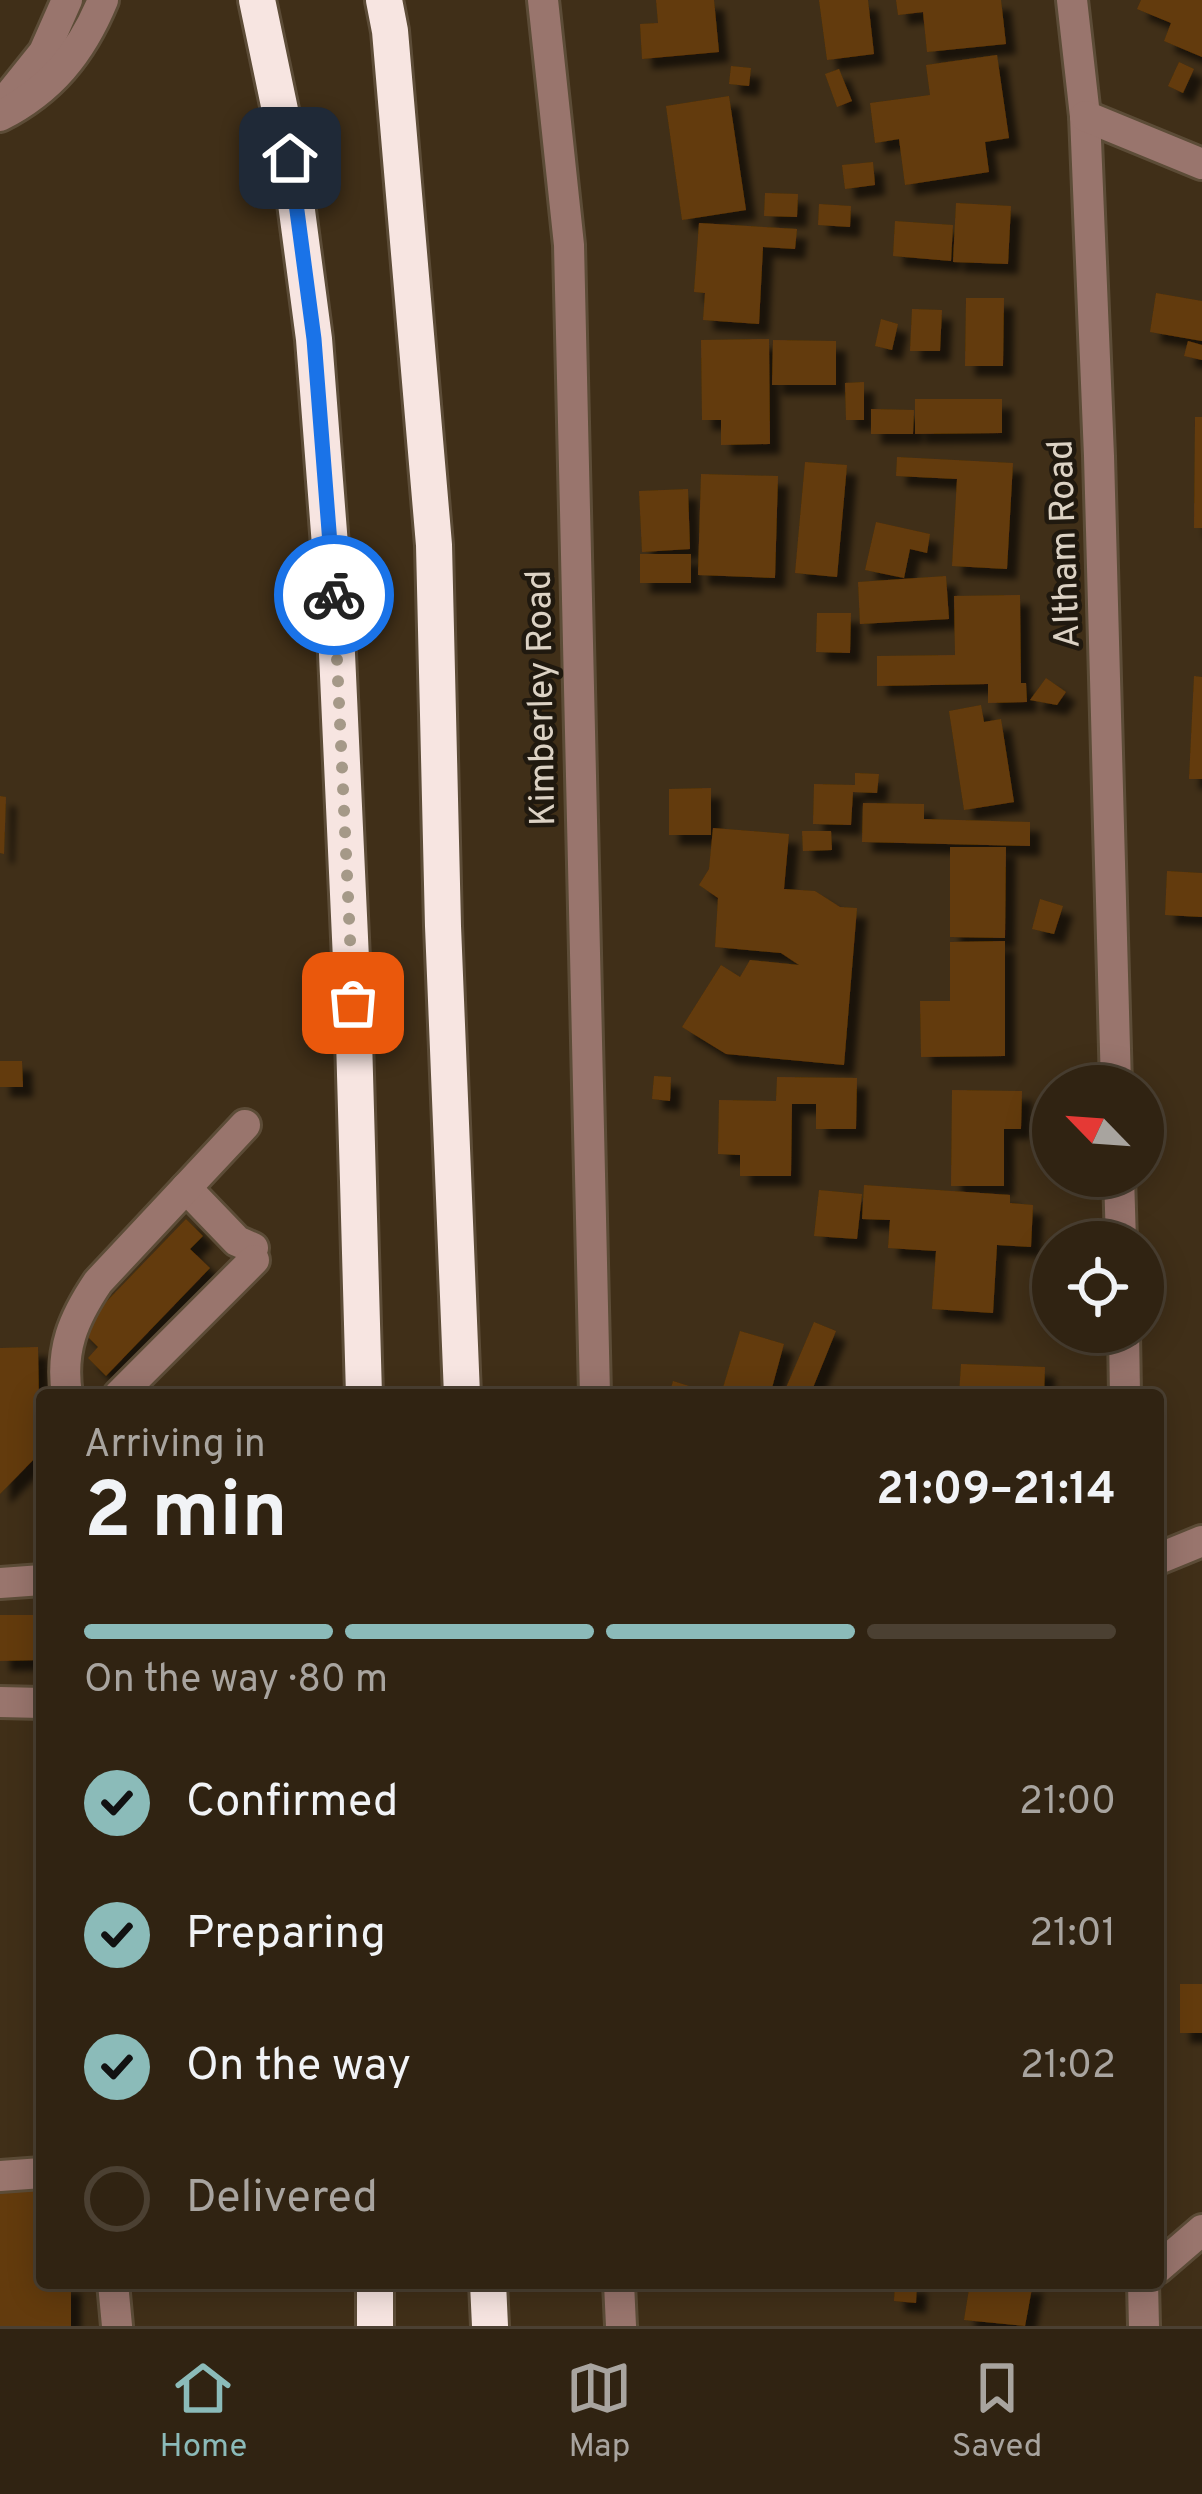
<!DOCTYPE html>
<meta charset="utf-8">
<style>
body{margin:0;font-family:Overpass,sans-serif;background:#3c2f20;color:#f1f3f6;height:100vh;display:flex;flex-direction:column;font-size:45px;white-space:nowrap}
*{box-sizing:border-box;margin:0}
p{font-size:39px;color:#a8a49f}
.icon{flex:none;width:66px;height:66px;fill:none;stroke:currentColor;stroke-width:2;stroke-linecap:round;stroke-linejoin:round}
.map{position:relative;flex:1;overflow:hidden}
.sheet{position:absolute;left:36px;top:1389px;width:1128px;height:900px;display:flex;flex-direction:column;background:#302312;border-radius:12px;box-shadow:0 6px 30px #0003,0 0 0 3px #4b4032}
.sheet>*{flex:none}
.needle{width:78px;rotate:295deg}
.controls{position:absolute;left:1032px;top:1065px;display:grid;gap:24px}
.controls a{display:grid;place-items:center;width:132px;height:132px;border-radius:50%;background:#302312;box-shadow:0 6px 30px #0003,0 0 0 3px #4b4032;font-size:60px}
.pin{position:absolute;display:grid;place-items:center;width:102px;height:102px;color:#fff;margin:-51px;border-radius:24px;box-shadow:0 6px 18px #0006}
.courier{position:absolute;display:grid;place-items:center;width:120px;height:120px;margin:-60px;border:9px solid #1a73e8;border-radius:50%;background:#fff;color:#222;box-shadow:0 3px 15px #0007}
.overview em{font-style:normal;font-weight:700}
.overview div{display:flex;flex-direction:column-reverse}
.overview{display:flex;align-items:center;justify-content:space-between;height:204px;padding:0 48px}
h1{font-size:78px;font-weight:700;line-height:90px}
.bar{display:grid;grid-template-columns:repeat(4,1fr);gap:18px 12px;align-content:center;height:144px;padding:0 48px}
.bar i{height:15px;border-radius:9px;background:#4b4032}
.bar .current{background:#8bbbb9}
.bar p{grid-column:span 4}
ol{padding:0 48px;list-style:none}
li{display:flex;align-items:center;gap:36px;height:132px}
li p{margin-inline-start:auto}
li .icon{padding:12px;border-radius:50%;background:#8bbbb9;color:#111;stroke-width:4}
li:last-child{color:#a8a49f}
li i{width:66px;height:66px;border:6px solid #4b4032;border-radius:50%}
.dock{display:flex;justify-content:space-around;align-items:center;height:168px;border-top:3px solid #4b4032;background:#302312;font-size:33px;color:#a8a49f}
.dock a{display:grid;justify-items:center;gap:6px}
.dock .current{color:#8bbbb9}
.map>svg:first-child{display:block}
.building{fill:#643a09;filter:url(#shadow)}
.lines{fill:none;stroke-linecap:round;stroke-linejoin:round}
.minor-casing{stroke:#5c4c37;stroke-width:36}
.highway-casing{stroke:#5c4c37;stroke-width:42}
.minor{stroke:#99756d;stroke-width:30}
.highway{stroke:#f7e5e1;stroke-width:36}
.done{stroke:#a59988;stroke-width:12;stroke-dasharray:0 21.6}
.route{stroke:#1a73e8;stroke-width:15}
.labels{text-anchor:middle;stroke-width:9;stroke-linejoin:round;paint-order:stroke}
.street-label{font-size:36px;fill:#dcd2c4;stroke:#20190f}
</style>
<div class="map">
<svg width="1202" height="2326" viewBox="0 0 1202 2326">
<defs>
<filter id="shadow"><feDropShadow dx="10" dy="10" stdDeviation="3" flood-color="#0009"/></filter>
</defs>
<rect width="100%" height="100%" fill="#402f18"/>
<!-- building -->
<g class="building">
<polygon points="656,0 714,0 719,52 642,59 640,24 658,23"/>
<polygon points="819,0 868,0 874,54 827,60"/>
<polygon points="896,0 1001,0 1006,44 927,52 923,12 898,15"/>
<polygon points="1141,0 1202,0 1202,57 1164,41 1171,23 1137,9"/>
<polygon points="997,55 1009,138 985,142 989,172 905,185 899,139 875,143 870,103 930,95 926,65"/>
<polygon points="1179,62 1194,69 1183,93 1168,86"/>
<polygon points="731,66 751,68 749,86 729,84"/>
<polygon points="839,69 852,101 837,107 825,74"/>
<polygon points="729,96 746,210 682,220 666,106"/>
<polygon points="873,162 875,185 845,189 842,165"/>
<polygon points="765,193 798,194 797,217 764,216"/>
<polygon points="956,203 1011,206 1008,264 953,262"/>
<polygon points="819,204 851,206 850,227 818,225"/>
<polygon points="895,221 953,225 951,261 893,256"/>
<polygon points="699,223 797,229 795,249 763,247 759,324 703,320 705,293 694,292"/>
<polygon points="1156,293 1202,301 1202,341 1150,332"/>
<polygon points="966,298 1004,298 1003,366 965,366"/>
<polygon points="912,309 942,310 940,351 910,351"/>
<polygon points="881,319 898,324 892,350 875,346"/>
<polygon points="769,339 770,444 721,445 721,420 702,420 701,340"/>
<polygon points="773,340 836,341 836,385 772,385"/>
<polygon points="1188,341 1202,345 1202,360 1184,356"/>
<polygon points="864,382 864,420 846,420 845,383"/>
<polygon points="915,399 1002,399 1002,433 915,434"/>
<polygon points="871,409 914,410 913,434 871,434"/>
<polygon points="1195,417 1202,417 1202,528 1194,528"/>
<polygon points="897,457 1013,463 1007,569 952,566 957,479 896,476"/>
<polygon points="805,462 847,465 837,577 795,573"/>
<polygon points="701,474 778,476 775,578 698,575"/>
<polygon points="688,489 690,549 642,552 639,491"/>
<polygon points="876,522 930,534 927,553 910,549 904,578 865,570"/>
<rect x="640" y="554" width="51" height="29"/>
<polygon points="946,576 949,619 860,624 858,582"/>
<polygon points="1020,595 1021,683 1026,683 1027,702 988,703 988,684 877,686 877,656 955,655 954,596"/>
<polygon points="817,613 851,613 850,653 816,652"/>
<polygon points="1194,676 1202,677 1202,779 1189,779"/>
<polygon points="1046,678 1066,692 1057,705 1030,700"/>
<polygon points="981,705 984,722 1001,719 1014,802 964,810 949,711"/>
<polygon points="855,773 879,774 877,793 853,792 851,825 813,824 814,784 855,785"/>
<polygon points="711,788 711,835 669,835 669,789"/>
<polygon points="0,796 6,797 4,854 0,853"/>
<polygon points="863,803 924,804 924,819 1030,822 1030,846 862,842"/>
<polygon points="713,828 789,834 784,889 815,891 840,907 857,908 844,1065 726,1054 682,1027 721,965 740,977 750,960 799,965 781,953 715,947 718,898 699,885 709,869"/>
<polygon points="802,831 831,831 832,850 803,851"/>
<polygon points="950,847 1006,847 1005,938 950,937"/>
<polygon points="1167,871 1202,873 1202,917 1165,915"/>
<polygon points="1040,899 1063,906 1054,934 1032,929"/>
<polygon points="1005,941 1005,1056 921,1057 920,1001 950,1001 950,942"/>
<polygon points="0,1061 22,1061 23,1087 0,1087"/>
<polygon points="654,1076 671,1077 670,1101 652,1099"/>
<polygon points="777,1077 857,1078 856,1129 816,1129 816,1104 792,1104 791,1176 740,1176 740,1155 718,1154 719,1100 776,1101"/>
<polygon points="952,1090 1022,1091 1021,1129 1004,1129 1004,1186 951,1186"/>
<polygon points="864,1185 1010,1195 1010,1203 1033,1205 1031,1247 997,1245 993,1313 932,1309 936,1251 888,1248 890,1220 862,1219"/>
<polygon points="819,1190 862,1194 857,1239 814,1236"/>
<polygon points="186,1219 203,1236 190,1249 210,1268 106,1376 88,1358 98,1347 80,1329"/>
<polygon points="814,1322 836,1331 810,1395 783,1395"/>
<polygon points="740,1331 784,1344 770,1395 722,1391"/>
<polygon points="38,1347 40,1453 0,1494 0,1348"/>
<polygon points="961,1364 1045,1367 1044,1395 959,1395"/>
<polygon points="673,1381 705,1391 704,1395 669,1395"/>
<polygon points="0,1615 42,1615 42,1660 0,1661"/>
<rect x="1180" y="1984" width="22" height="49"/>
<polygon points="42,2185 42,2283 71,2283 71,2326 0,2326 0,2189"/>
<polygon points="895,2283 917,2283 916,2303 894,2301"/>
<polygon points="970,2283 1033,2283 1025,2326 964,2320"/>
</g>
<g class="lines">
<defs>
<g id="minor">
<polyline points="543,0 569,245 595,1395"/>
<polyline points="1072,0 1085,116 1099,456 1116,1086"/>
<polyline points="0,107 44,52 67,0"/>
<path d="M0,116c51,-26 81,-63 103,-116"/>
<polyline points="1085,116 1202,164"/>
<polyline points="1119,1176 1121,1242"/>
<polyline points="186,1188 237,1241 253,1248"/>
<polyline points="1124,1332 1125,1395"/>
<path d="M67,1395c-7,-45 6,-76 31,-113l147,-157"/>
<polyline points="119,1395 254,1260"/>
<polyline points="1158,1559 1202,1541"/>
<polyline points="0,1583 42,1580"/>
<polyline points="0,1702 42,1703"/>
<polyline points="0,2176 42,2173"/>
<polyline points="1158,2268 1202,2230"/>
<polyline points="113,2283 117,2326"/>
<polyline points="619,2283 621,2326"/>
<polyline points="1143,2283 1144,2326"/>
</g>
<g id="highway">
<polyline points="257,0 290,158 314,339 335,610 353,1003 364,1395"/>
<polyline points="384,0 390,31 434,545 443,926 462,1395"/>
<polyline points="375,2283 375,2326"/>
<polyline points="488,2283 490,2326"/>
</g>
</defs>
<!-- minor casing -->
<use href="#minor" class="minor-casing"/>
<!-- highway casing -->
<use href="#highway" class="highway-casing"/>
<!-- minor -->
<use href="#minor" class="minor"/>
<!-- highway -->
<use href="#highway" class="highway"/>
</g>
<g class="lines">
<!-- done -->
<polyline class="done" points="334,595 353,1003"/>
<!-- route -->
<polyline class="route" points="290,158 314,339 334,595"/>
</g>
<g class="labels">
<!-- street labels -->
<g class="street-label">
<text transform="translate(1062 544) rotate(-92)" y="13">Altham Road</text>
<text transform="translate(539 698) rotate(-91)" y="13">Kimberley Road</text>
</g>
</g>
</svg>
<div class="controls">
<a><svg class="needle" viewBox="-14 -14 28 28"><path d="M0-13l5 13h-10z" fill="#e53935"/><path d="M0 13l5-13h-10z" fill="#a8a49f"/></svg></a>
<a><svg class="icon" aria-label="locate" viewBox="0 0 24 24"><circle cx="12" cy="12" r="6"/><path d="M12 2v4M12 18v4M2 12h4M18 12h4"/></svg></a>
</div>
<div class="pin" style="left:353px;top:1003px;background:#ea580c"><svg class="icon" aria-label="bag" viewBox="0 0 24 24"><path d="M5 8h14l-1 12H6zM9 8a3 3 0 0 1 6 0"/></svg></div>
<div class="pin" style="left:290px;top:158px;background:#1f2937"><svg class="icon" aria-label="home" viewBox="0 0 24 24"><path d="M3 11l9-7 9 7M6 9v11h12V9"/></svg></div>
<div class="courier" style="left:334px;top:595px"><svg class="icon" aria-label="bike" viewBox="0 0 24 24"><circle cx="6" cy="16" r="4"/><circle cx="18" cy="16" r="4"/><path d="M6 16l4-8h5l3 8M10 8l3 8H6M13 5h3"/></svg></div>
<section class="sheet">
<div class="overview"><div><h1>2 min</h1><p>Arriving in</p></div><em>21:09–21:14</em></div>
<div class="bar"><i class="current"></i><i class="current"></i><i class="current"></i><i></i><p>On the way · 80 m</p></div>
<ol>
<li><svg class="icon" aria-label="check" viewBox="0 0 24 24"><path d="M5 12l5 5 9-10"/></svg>Confirmed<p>21:00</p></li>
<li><svg class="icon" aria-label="check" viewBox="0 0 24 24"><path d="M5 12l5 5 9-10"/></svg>Preparing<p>21:01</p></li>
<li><svg class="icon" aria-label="check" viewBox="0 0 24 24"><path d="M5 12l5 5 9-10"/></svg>On the way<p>21:02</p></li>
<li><i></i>Delivered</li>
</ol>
</section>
</div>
<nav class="dock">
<a class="current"><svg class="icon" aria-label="home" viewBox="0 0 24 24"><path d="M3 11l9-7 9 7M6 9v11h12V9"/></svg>Home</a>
<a><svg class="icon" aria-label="map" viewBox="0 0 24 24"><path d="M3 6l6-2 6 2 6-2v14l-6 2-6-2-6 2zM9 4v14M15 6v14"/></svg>Map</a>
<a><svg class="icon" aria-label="saved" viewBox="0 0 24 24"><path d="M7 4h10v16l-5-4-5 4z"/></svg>Saved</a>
</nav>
